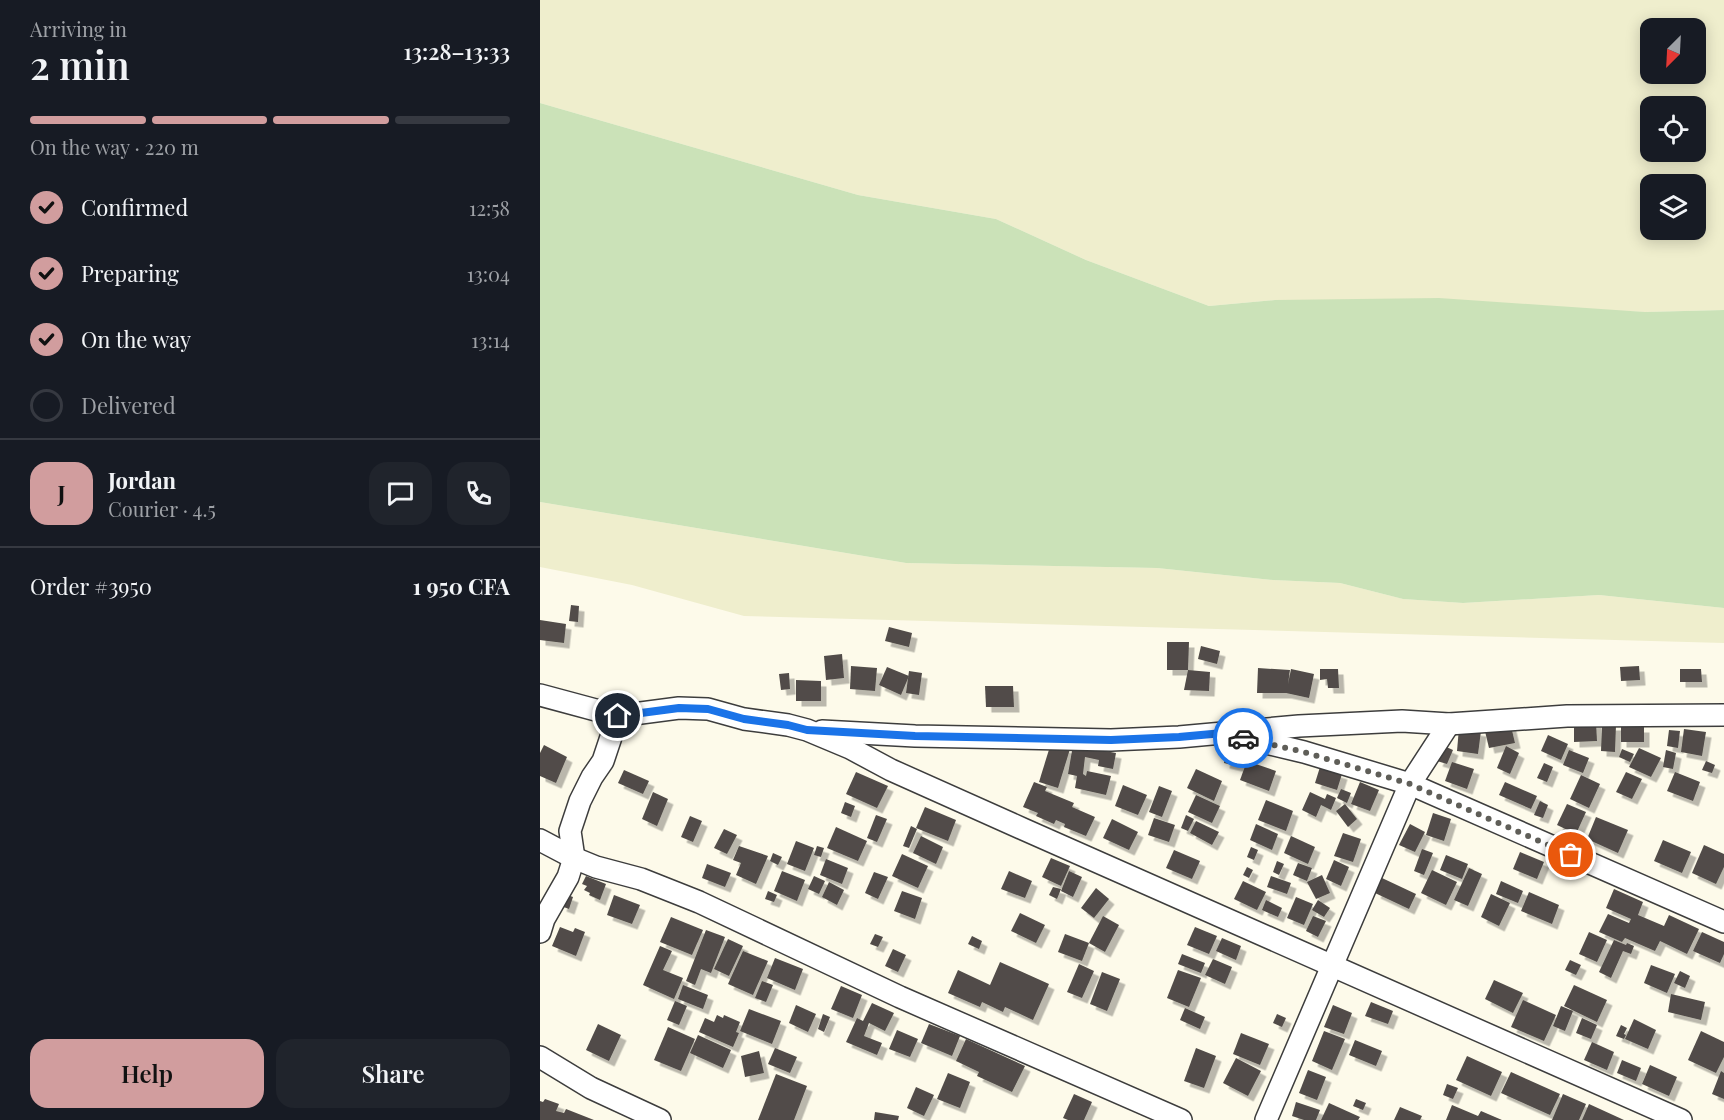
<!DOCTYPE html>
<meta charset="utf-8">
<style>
body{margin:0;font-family:"Playfair Display",serif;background:#20242c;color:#f1f3f6;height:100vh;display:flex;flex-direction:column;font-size:22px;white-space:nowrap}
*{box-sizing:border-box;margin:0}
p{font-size:20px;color:#9ea1a6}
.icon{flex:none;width:33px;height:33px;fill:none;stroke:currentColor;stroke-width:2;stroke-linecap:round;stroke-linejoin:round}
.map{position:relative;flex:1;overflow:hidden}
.drawer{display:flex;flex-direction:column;background:#171b24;width:540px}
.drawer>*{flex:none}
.needle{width:39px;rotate:204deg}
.controls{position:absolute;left:1100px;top:18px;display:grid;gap:12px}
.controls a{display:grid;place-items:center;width:66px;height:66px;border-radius:12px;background:#171b24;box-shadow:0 3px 15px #0003;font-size:30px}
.pin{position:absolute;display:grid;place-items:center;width:51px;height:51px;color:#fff;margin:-26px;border:3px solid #fff;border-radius:50%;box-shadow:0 2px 6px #0007}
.courier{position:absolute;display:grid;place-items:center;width:60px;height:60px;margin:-30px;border:4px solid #1a73e8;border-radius:50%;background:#fff;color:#222;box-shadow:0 2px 8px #0007}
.summary em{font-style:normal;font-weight:600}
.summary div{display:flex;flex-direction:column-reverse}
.summary{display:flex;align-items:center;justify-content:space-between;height:102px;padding:0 30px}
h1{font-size:39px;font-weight:600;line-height:45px}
.bar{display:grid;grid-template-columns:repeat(4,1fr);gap:9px 6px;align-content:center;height:72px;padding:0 30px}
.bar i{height:8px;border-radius:4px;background:#363941}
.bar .on{background:#d19d9e}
.bar p{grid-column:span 4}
.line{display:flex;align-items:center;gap:15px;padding:0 30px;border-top:2px solid #363941}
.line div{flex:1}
.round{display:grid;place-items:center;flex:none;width:63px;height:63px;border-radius:18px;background:#20242c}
ol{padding:0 30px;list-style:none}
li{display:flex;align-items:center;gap:18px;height:66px}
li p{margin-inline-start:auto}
li .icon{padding:6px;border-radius:50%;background:#d19d9e;color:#111;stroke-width:4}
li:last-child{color:#9ea1a6}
li i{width:33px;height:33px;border:3px solid #363941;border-radius:50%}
.button{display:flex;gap:12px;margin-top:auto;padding:12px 30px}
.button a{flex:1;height:69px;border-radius:18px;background:#d19d9e;color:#111;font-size:24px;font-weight:600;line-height:69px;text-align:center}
.button a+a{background:#20242c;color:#f1f3f6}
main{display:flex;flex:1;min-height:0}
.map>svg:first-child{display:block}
.farmland{fill:#efeecd;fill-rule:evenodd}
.green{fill:#cbe2b8}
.building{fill:#514c48;filter:url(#shadow)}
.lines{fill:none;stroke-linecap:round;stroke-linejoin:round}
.street-casing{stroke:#3d3d3d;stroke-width:24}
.street{stroke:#fff;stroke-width:21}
.done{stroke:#5f5e58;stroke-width:6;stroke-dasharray:0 10.8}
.route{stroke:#1a73e8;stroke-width:8}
</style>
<main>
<section class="drawer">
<div class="summary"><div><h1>2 min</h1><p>Arriving in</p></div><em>13:28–13:33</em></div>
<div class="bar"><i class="on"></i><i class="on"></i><i class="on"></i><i></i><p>On the way · 220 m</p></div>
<ol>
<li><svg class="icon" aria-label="check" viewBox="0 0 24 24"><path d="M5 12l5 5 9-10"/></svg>Confirmed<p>12:58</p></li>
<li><svg class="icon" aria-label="check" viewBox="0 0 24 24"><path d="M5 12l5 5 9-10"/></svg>Preparing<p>13:04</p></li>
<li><svg class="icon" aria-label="check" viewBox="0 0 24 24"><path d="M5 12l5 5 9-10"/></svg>On the way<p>13:14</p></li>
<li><i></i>Delivered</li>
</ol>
<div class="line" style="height:108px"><b class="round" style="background:#d19d9e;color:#111">J</b><div><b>Jordan</b><p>Courier · 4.5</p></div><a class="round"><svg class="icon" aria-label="chat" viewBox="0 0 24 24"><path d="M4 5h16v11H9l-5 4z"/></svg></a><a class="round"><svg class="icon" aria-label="phone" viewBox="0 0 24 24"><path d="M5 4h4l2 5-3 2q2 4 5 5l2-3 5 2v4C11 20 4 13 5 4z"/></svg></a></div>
<div class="line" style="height:78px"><div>Order #3950</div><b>1 950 CFA</b></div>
<div class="button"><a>Help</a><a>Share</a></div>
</section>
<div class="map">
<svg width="1184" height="1120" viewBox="0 0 1184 1120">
<defs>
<filter id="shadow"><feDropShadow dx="5.5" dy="5.5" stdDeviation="0" flood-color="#0004"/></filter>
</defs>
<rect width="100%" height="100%" fill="#fdfaea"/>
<!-- farmland -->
<g class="farmland">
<path d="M0,0h1184v310l-79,2 -370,-12 -66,6 -123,-46 -90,-41 -138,-24 -318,-92zM1110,28h45v46h-45zM1110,106h45v46h-45zM1110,184h45v46h-45z"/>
<polygon points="0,502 366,563 617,568 733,580 800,583 863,599 923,603 1059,595 1184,608 1184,643 204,616 92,585 0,567"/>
</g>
<!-- green -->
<polygon class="green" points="0,103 318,195 456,219 546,260 669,306 735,300 899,298 1105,312 1184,310 1184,608 1059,595 923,603 863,599 800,583 733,580 617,568 366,563 0,502"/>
<!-- building -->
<g class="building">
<polygon points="31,605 39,606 38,622 29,621"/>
<polygon points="0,620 26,624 24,643 0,640"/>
<polygon points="349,627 372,633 369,647 345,641"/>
<polygon points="627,642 649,642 648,670 627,670"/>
<polygon points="661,646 680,651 677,664 658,659"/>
<polygon points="302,654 304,678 286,680 284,656"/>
<polygon points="311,666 337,668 335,691 310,689"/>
<polygon points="1099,666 1100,680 1081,681 1080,667"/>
<polygon points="347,667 369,676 361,695 339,685"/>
<polygon points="718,668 750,670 748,684 751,669 774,674 769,698 746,693 717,693"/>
<polygon points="780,669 798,669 799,688 788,688 787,679 780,680"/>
<polygon points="1140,669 1161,669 1162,682 1140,682"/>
<polygon points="648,670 670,672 669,691 644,690"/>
<polygon points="369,671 382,673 379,695 366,693"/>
<polygon points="249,673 250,689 241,690 239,674"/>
<polygon points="256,680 281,681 281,701 256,701"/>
<polygon points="445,686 473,686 474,707 446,707"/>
<polygon points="970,722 975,743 949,748 944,727"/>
<polygon points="1056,722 1057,741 1034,742 1034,723"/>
<polygon points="1062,725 1076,725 1075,752 1061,751"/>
<rect x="1081" y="727" width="23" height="15"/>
<polygon points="919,728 941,731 938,754 917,751"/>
<polygon points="1144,729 1166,732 1162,756 1141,752"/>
<polygon points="1129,730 1140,731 1138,748 1127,746"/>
<polygon points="1008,735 1028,744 1021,760 1001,751"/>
<polygon points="511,743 530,749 518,788 499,782"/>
<polygon points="4,745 27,757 16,783 0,776 0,753"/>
<polygon points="533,745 576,753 573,769 558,766 559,760 545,757 543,774 546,776 547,771 571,776 566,795 535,788 537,776 528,774"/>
<polygon points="904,746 913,750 907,764 897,761"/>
<polygon points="966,746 979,753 970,774 957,768"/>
<polygon points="687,748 705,752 701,767 684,763"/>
<polygon points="1099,748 1121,758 1111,777 1089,767"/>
<polygon points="1082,749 1094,754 1090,762 1079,757"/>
<polygon points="1029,750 1049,758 1043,773 1023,765"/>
<polygon points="1126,750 1136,753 1133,769 1123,767"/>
<polygon points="707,761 736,771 729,791 700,780"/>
<polygon points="1166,761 1175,765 1172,773 1162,770"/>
<polygon points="912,762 934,769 927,789 905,781"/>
<polygon points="1004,763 1013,767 1007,782 997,778"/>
<polygon points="780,767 802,774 797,790 775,783"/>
<polygon points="656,769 682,781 674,801 647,788"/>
<polygon points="84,770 109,781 103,794 78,783"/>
<polygon points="316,772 348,786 337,808 306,794"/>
<polygon points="1086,772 1102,779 1092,799 1076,792"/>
<polygon points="1135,772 1160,782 1153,801 1127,791"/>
<polygon points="1041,775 1060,784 1049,808 1030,799"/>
<polygon points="494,782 507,787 505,791 534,803 532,807 555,817 546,836 524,827 525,824 516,820 514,824 496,816 498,813 483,807"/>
<polygon points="820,782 839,790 830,811 811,804"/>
<polygon points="965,782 997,796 991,809 959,795"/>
<polygon points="583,785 607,795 598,815 575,806"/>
<polygon points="619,786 632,791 622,817 609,812"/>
<polygon points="801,789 811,793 807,803 797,798"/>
<polygon points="113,792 128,799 117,826 102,819"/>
<polygon points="770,792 785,799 787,794 796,798 791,810 781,805 776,817 762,810"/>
<polygon points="656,795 680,806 672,823 648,812"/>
<polygon points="726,800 753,811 746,831 718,820"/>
<polygon points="1000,801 1008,805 1003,818 994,815"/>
<polygon points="305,802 315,806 311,817 301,813"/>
<polygon points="805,804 817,819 808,827 796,811"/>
<polygon points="1027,804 1046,812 1036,834 1017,825"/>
<polygon points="385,807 416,820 408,841 376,828"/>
<polygon points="893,813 911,819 904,841 886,835"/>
<polygon points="336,815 347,819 337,842 327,838"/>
<polygon points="646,815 654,819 648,831 641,828"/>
<polygon points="150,816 162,821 153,842 141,837"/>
<polygon points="1056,817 1088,830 1078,853 1047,839"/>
<polygon points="614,818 635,825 629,842 608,835"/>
<polygon points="572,819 598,832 589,850 563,838"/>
<polygon points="656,821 679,832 672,845 650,833"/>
<polygon points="716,824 738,834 732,850 710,840"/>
<polygon points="870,824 885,832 875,852 859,845"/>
<polygon points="371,826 377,829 369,848 363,846"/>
<polygon points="296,827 327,841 318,861 287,848"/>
<polygon points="184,829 197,835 187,854 174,848"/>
<polygon points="803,833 821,839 813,862 794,856"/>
<polygon points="381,836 403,847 396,864 373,853"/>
<polygon points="751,836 775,847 768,864 744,853"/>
<polygon points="1123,840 1151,852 1142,873 1114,861"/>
<polygon points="256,841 274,848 265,871 247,864"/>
<polygon points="1164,845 1184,854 1184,867 1176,884 1152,873"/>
<polygon points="199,846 228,856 216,884 196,875 201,863 193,860"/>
<polygon points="277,846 284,848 281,857 274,855"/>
<polygon points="711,847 718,850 714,860 707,857"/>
<polygon points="882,849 893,853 884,875 874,871"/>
<polygon points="634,850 660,861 652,879 626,868"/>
<polygon points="980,852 1004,862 997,879 973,869"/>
<polygon points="233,853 242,857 238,865 230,861"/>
<polygon points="362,854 388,866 378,888 352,876"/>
<polygon points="906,855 928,864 922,879 900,870"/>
<polygon points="511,858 530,866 521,886 502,877"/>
<polygon points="286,859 308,868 302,884 280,875"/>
<polygon points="794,860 809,867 801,886 786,879"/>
<polygon points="737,861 744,864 739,875 733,872"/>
<polygon points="758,863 772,868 767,881 753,875"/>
<polygon points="167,864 191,873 185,887 162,878"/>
<polygon points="707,867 713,870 709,878 703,875"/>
<polygon points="929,868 942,874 928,906 914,900"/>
<polygon points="892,870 917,882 906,905 881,893"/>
<polygon points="242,871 265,880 257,901 234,891"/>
<polygon points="469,871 492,881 485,898 461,889"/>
<polygon points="529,871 542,877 533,897 521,891"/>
<polygon points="334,872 348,877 338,899 325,893"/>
<polygon points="782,875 790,893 776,899 767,882"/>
<polygon points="46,876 66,884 60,900 49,895 50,893 44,890 47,886 42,884"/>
<polygon points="274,876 285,881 279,894 268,889"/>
<polygon points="731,876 751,883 747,894 727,887"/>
<polygon points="842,878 876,894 869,909 835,893"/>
<polygon points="703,881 726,892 717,910 694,899"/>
<polygon points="961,881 983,891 978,903 956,894"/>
<polygon points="289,882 304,890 297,905 282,897"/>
<polygon points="513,887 521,889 517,899 509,895"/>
<polygon points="556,888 569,899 554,918 541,908"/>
<polygon points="1074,889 1103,902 1098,915 1124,926 1129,915 1159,929 1147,954 1120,941 1115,951 1085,938 1082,942 1059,932 1068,914 1089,923 1091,919 1066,908"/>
<polygon points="228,891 237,895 234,902 225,899"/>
<polygon points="362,891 382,898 375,919 354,911"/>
<polygon points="989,892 1019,905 1012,924 981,911"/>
<polygon points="25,894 33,897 29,909 21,906"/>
<polygon points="951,894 970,903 959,926 941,917"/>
<polygon points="74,895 100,905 92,924 67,915"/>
<polygon points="756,897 773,904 764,925 747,918"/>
<polygon points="726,900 742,908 738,917 722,910"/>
<polygon points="778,900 790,908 784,917 772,910"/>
<polygon points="480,913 505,925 496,943 471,931"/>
<polygon points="563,916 579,925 565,952 549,943"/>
<polygon points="773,916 786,921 778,937 766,931"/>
<polygon points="131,917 163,930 152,955 120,942"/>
<polygon points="20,927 33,932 35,928 45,932 36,956 12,946"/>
<polygon points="655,927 677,936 669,954 647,945"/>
<polygon points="166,930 185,937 171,973 161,969 155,985 146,981"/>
<polygon points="1049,932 1067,940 1057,962 1039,954"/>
<polygon points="1162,932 1184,942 1184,954 1180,963 1153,951"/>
<polygon points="335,934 343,937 338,947 330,944"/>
<polygon points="525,934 549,943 542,961 518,952"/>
<polygon points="432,936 442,941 439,949 428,944"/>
<polygon points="682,938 701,946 696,960 676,951"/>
<polygon points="188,939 203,946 189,976 174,969"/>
<polygon points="1074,940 1086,945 1087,943 1094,946 1091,954 1083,951 1071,978 1059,972"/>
<polygon points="120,946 132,951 123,970 143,978 134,999 103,985"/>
<polygon points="353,949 366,955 358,972 345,966"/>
<polygon points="203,951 228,961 213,995 188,984"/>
<polygon points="642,954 665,963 661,973 638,964"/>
<polygon points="235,958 263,969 255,990 227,978"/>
<polygon points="673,959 692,967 685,984 665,975"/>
<polygon points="1030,960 1041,965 1036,975 1025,970"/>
<polygon points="460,962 509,984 493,1020 465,1007 463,1012 442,1002 440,1007 408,993 418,970 450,985"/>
<polygon points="539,964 554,971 542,998 527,992"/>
<polygon points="1111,965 1135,974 1127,993 1104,983"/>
<polygon points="638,970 661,978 649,1007 627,998"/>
<polygon points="1140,971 1150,976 1145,988 1134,983"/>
<polygon points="562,972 580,979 567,1011 550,1004"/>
<polygon points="954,980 983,993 973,1013 945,999"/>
<polygon points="222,981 233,985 226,1002 215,998"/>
<polygon points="143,985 168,995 163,1009 138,999"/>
<polygon points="1034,985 1067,1000 1057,1022 1024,1006"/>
<polygon points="301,986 322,995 313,1018 291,1009"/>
<polygon points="1131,994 1165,1002 1161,1020 1128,1012"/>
<polygon points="983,1000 1016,1015 1004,1041 971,1027"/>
<polygon points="135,1001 147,1006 139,1025 127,1020"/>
<polygon points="831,1002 853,1011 848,1024 825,1016"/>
<polygon points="332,1003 354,1013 345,1031 329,1023 324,1036 342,1043 337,1055 306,1042 317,1018 323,1021"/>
<polygon points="256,1005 276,1014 268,1032 249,1023"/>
<polygon points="793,1005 812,1013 804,1034 784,1027"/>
<polygon points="1021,1006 1033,1011 1025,1031 1013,1026"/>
<polygon points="645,1008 665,1017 660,1029 640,1020"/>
<polygon points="209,1009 241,1021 232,1044 200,1031"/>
<polygon points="283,1014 290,1017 284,1032 278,1029"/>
<polygon points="737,1014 746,1018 742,1027 733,1023"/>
<polygon points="177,1015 183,1018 184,1015 200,1022 196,1032 199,1033 193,1047 159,1032 165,1018 174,1022"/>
<polygon points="1042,1018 1057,1025 1051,1039 1036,1033"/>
<polygon points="1094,1019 1116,1030 1108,1049 1085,1039"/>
<polygon points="58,1024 81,1035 69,1061 46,1050"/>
<polygon points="389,1024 420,1036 412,1056 381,1043"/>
<polygon points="1081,1025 1087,1028 1084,1034 1086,1035 1084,1039 1076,1036"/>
<polygon points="128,1027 155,1039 141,1071 114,1060"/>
<polygon points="357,1030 378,1039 370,1057 349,1049"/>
<polygon points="784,1031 805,1039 792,1070 772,1061"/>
<polygon points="1161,1031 1184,1042 1184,1057 1176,1073 1148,1060"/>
<polygon points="701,1033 729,1044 720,1065 693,1054"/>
<polygon points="158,1035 191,1050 183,1068 150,1053"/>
<polygon points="426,1039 485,1066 472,1092 437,1076 439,1072 416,1061"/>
<polygon points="815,1040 842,1051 836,1066 809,1055"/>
<polygon points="1052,1042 1074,1052 1067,1070 1044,1060"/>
<polygon points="235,1048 257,1057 250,1073 228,1064"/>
<polygon points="656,1048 676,1056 664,1088 644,1081"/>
<polygon points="219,1051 224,1073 205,1077 201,1056"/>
<polygon points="927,1056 962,1072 951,1096 916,1080"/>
<polygon points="696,1058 721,1071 708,1096 683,1083"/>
<polygon points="1082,1060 1101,1068 1096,1081 1077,1073"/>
<polygon points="1110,1065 1137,1077 1129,1096 1102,1084"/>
<polygon points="768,1070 786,1077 777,1100 759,1093"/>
<polygon points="1181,1071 1184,1073 1184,1099 1172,1094"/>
<polygon points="971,1072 1020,1094 1010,1115 961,1093"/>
<polygon points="408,1073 430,1082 420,1108 397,1099"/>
<polygon points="236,1074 267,1086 254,1120 218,1120"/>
<polygon points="907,1084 918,1088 913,1099 903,1095"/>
<polygon points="376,1087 394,1095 384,1116 367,1108"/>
<polygon points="534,1094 552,1102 544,1120 528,1120 523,1118"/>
<polygon points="1023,1094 1046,1104 1039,1120 1012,1120"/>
<polygon points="5,1099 19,1104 16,1111 24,1113 26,1109 54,1120 0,1120 0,1101 3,1102"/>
<polygon points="816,1099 826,1103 823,1110 813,1106"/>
<polygon points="756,1102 780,1110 776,1120 764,1120 752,1116"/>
<polygon points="789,1103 820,1117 818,1120 781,1120"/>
<polygon points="1049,1104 1084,1120 1042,1120"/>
<polygon points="912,1105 938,1116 941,1111 962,1120 906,1120"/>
<polygon points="860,1107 882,1116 880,1120 854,1120"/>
<polygon points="335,1112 359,1116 358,1120 334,1120"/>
</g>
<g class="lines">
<defs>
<g id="street">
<polyline points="0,695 78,716 139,708 168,709 204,719 248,725 267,730 310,748 351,770 483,829 1141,1120"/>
<polyline points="282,731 375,736 571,740 639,737 759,726 862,721 909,724 1027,716 1184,715"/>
<polyline points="701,737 764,752 870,784 1184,922"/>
<polyline points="0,840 34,858 56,867 101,879 159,902 360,997 641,1120"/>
<polyline points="0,932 4,919 28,877 34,858 30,831 40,801 52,777 63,761 78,716"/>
<polyline points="0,1057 51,1088 120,1120"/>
<polyline points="726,1120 870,784 909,724"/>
</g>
</defs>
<!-- street casing -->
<use href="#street" class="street-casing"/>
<!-- street -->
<use href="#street" class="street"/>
</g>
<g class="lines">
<!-- done -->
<polyline class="done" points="703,738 764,752 870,784 1031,855"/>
<!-- route -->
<polyline class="route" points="78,716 139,708 168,709 204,719 248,725 267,730 375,736 571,740 639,737 683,733 703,738"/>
</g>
</svg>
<div class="controls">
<a><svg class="needle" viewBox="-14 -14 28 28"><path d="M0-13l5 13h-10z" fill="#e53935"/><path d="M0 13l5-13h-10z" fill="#9ea1a6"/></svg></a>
<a><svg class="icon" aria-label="locate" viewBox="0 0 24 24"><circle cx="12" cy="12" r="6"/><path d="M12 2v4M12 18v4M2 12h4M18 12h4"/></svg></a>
<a><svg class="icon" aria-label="layers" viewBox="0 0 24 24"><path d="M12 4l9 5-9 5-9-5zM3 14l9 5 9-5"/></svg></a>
</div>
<div class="pin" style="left:1031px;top:855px;background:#ea580c"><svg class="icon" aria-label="bag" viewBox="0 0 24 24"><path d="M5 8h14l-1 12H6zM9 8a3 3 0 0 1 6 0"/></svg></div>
<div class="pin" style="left:78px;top:716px;background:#1f2937"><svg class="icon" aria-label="home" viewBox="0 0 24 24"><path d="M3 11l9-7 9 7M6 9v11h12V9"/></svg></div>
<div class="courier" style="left:703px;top:738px"><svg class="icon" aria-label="car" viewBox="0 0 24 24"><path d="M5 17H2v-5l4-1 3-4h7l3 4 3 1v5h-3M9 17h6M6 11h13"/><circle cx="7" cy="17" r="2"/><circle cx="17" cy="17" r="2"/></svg></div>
</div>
</main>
